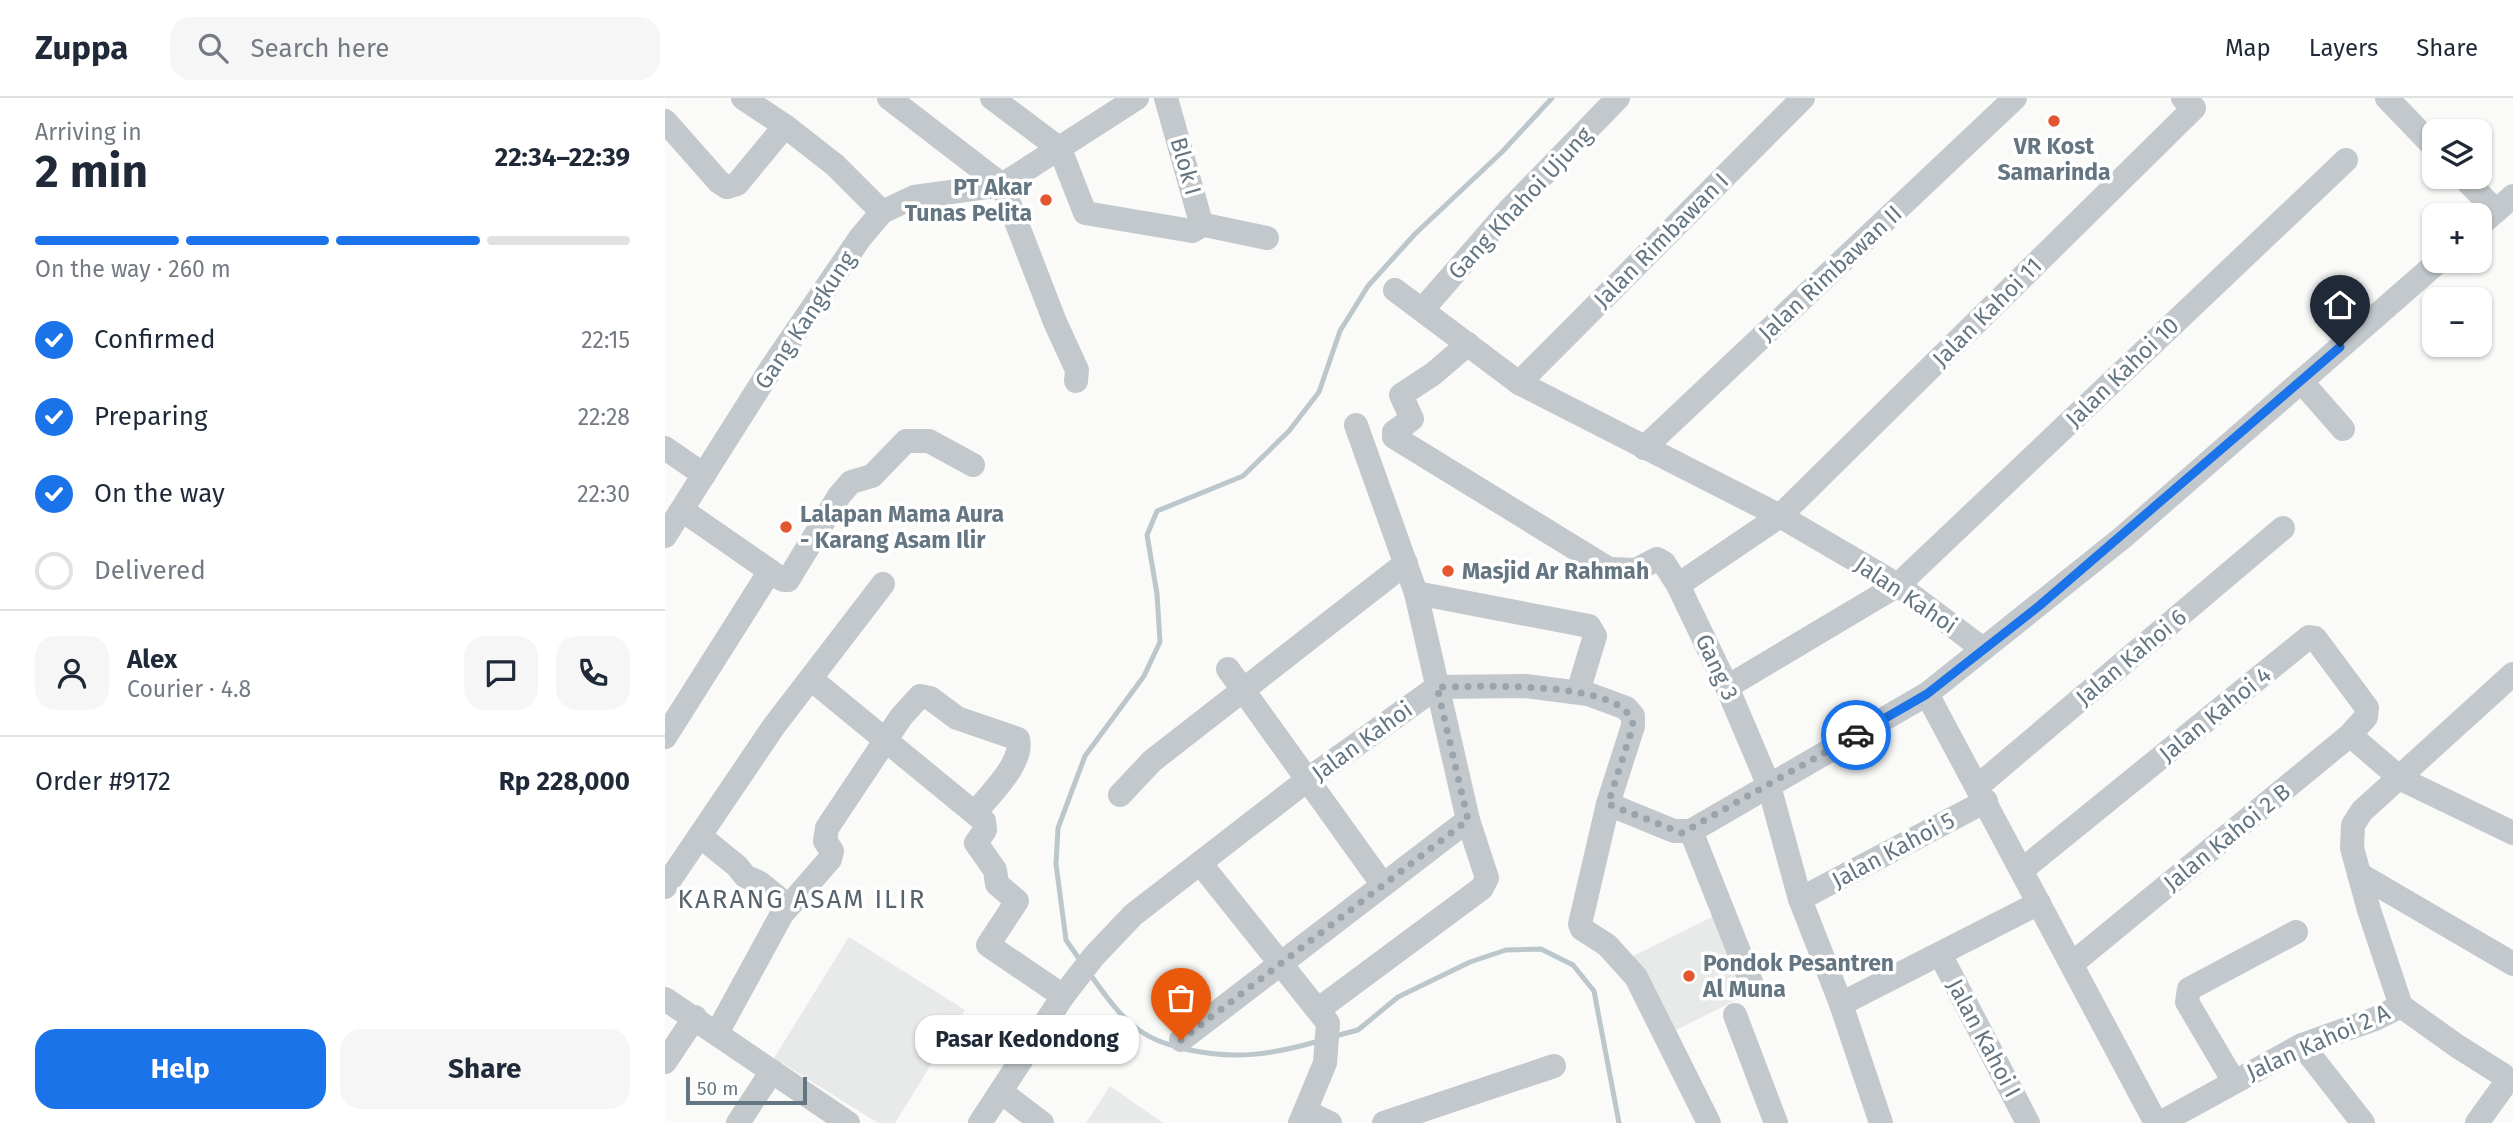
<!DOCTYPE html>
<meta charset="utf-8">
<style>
body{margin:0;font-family:"Fira Sans",sans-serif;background:#f6f6f7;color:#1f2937;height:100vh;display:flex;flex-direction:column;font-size:26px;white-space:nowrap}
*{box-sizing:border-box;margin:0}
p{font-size:23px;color:#747a83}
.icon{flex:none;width:38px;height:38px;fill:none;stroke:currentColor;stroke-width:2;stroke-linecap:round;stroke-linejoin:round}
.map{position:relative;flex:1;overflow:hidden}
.side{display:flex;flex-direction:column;background:#fff;width:665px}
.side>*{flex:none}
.controls{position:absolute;left:1757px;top:21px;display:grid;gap:14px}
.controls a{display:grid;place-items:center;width:70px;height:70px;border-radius:14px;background:#fff;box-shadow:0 2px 5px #0004;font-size:35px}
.scale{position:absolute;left:21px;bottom:18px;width:121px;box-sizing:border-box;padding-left:7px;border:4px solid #657683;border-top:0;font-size:19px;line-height:24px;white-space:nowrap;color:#657683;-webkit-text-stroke:5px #fff;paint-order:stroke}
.pin{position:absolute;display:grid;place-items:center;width:60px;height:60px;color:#fff;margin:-72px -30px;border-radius:50% 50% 50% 0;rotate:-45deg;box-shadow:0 0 7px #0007}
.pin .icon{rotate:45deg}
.courier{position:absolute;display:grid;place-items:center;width:70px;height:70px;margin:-35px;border:5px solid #1a73e8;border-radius:50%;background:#fff;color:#222;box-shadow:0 2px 9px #0007}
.bubble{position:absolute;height:49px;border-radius:21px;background:#fff;box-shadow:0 2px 5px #0004;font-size:23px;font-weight:700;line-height:49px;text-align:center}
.head em{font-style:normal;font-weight:700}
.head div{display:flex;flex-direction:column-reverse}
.head{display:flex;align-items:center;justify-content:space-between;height:119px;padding:0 35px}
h1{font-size:46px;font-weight:700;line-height:52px}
.bar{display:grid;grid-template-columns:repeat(4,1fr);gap:10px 7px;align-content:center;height:84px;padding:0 35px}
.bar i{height:9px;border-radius:5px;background:#e0e1e3}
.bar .current{background:#1a73e8}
.bar p{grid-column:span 4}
.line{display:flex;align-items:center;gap:18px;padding:0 35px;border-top:2px solid #e0e1e3}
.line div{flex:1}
.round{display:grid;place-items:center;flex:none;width:74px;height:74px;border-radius:21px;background:#f6f6f7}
ol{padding:0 35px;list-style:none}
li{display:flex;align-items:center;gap:21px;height:77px}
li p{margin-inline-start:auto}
li .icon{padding:7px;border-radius:50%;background:#1a73e8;color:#fff;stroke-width:4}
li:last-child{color:#747a83}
li i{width:38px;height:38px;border:4px solid #e0e1e3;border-radius:50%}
.action{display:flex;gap:14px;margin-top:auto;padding:14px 35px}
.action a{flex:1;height:80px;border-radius:21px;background:#1a73e8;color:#fff;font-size:28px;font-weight:700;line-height:80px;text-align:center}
.action a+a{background:#f6f6f7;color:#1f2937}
header{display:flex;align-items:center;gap:42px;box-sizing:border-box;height:98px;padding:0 35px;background:#fff;border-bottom:2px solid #e0e1e3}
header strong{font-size:33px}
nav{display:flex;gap:38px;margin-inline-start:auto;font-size:24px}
.search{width:490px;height:63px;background:#f6f6f7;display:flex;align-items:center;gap:18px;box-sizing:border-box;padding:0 24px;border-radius:21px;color:#747a83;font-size:26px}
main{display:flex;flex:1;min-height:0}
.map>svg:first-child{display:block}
.built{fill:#e8e9e9}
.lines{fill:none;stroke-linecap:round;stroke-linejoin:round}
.stream{stroke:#bbc7cb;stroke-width:5}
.minor{stroke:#c3c8cc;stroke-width:24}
.done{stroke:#99a4ac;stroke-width:7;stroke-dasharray:0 12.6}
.route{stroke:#1a73e8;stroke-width:9}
.poi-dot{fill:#e4572e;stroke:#fff;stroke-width:2.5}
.labels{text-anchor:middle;stroke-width:7;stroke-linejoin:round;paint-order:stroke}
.poi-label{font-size:23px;font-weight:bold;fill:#657683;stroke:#fff;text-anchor:start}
.street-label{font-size:23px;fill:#657683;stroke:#fff}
.quarter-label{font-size:26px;letter-spacing:2px;fill:#57646e;stroke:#fff}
</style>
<header>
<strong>Zuppa</strong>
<div class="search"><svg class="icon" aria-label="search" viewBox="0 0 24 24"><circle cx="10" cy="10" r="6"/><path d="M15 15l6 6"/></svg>Search here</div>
<nav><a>Map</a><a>Layers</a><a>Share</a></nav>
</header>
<main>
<section class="side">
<div class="head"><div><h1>2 min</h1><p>Arriving in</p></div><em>22:34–22:39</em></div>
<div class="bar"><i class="current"></i><i class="current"></i><i class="current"></i><i></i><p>On the way · 260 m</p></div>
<ol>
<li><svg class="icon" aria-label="check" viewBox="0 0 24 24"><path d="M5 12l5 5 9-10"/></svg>Confirmed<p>22:15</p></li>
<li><svg class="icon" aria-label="check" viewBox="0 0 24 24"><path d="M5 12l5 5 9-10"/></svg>Preparing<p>22:28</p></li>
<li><svg class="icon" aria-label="check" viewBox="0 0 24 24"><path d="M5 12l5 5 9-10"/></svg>On the way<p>22:30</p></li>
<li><i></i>Delivered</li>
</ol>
<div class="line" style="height:126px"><a class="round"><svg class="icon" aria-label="person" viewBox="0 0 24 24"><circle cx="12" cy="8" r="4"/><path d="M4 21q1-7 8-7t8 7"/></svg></a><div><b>Alex</b><p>Courier · 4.8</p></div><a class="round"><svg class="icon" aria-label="chat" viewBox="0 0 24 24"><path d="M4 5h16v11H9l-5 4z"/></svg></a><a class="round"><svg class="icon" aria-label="phone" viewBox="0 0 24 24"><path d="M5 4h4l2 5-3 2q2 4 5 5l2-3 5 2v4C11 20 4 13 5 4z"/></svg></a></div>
<div class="line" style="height:91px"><div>Order #9172</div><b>Rp 228,000</b></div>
<div class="action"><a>Help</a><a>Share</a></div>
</section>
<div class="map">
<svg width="1848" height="1025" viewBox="0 0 1848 1025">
<rect width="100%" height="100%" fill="#fafaf8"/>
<!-- built -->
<g class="built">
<polygon points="1051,817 1085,895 1003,936 962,861"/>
<polygon points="184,839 300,912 230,1025 213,1025 109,960"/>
<polygon points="445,988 498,1025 421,1025"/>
</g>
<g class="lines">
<!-- stream -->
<g class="stream">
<polyline points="417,865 401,842 391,766 393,730 420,658 479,578 495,544 492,496 482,437 492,413 578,378 624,333 654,294 675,233 703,188 750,136 837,54 887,0"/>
<path d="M425,876c23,33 44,63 85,72"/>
<polyline points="670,938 693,932 733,899 805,864 841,852 876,851 908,867 929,893 954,1025"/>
<path d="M520,951c49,11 86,6 134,-8"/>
</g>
<!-- minor -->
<g class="minor">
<polyline points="78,0 120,28"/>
<polyline points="224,0 337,87 390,224 412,272 411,283"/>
<polyline points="327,0 395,51 420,115 527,133 534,129 535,121 501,0"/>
<polyline points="1722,0 1769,49"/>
<polyline points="0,23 54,84 62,89 72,86 120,28 170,67 217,114"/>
<polyline points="1798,79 1831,113"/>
<polyline points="535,126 602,140"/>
<polyline points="1815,127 1848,98"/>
<polyline points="730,192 854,285 1115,418 1233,487 1318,551"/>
<polyline points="758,211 846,110 953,0"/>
<polyline points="803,246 768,276 736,297 747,321 729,334 729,339 944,471 971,472 992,461 999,465 1013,487 1062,589 1104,688 1135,801 1176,906 1216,1025"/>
<polyline points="1636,283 1678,331"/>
<polyline points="854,285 1138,0"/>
<polyline points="0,350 39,377"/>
<polyline points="979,350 1350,0"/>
<polyline points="17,412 118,482 123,482 174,398 186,384 207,378 241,343 264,343 308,367"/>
<polyline points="0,438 107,269 195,140 217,114 249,99 337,87 472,0"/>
<polyline points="1013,487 1115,418 1529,10 1518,0"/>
<polyline points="751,495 924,528 930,538 913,594"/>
<polyline points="563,571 718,787"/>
<polyline points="146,581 319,723 320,732 311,745 330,772 332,786 352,803 323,847 398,898"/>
<polyline points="1062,589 1233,487 1681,62"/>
<polyline points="1262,596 1491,1025"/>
<polyline points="0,639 105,473"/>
<polyline points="1313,688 1618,430"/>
<polyline points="455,697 487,663 741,465"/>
<polyline points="943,706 1009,733 1026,733 1262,596 1457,440 1774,163"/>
<polyline points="1026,733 1088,889"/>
<polyline points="35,738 72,768 80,778 95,785 123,808"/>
<polyline points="535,765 663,925 660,965 635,1025"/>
<polyline points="1357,772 1644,539 1650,540 1702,610 1701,619 1685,637"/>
<polyline points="1694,776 1848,866"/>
<polyline points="0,789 109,628 218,486"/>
<polyline points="1135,801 1321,703"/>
<polyline points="1275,856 1363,1025"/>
<polyline points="1408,865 1685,637 1736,681 1848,735"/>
<polyline points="0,901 183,1025"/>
<polyline points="1176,906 1374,805"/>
<polyline points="1736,908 1792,948 1838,977 1840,986 1812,1025"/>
<polyline points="654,911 817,790 822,780 803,722 751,495 691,327"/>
<polyline points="1070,917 1111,1025"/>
<path d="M52,935l65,-119 48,-55 2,-8 -7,-10 2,-13 74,-111 19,-21 10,2 27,20 61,21c6,24 -29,56 -42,73"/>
<polyline points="516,942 803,722"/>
<polyline points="1637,947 1698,1025"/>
<polyline points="0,964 30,919"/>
<polyline points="1568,982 1522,904 1524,891 1631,834"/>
<polyline points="336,994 377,1025"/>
<polyline points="642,1014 665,1025"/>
<polyline points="73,1025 107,973"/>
<polyline points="315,1025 398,898 429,858 468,817 642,682 772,589 860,588 923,596 961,610 968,618 968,628 943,706 915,826 917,831 942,847 971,879 1044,1025"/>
<polyline points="719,1025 889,968"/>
<polyline points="1495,1025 1637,947 1710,921 1736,908 1704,812 1687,750 1688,727 1697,713 1848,576"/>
</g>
</g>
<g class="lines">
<!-- done -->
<path class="done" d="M516,942l287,-220 -31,-133c35,0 193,-9 196,39l-25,78 74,29 174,-98"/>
<!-- route -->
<polyline class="route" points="1191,637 1262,596 1374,508 1675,249"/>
</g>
<!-- markers -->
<g class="poi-dot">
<circle cx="1389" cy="23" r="7"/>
<circle cx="381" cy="102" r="7"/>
<circle cx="121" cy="429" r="7"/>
<circle cx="783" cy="473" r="7"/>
<circle cx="1024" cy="878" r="7"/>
</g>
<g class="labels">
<!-- poi labels -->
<g class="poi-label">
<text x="1389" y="56" text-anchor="middle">VR Kost<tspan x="1389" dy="26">Samarinda</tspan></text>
<text x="367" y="97" text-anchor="end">PT Akar<tspan x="367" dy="26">Tunas Pelita</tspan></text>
<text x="135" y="424">Lalapan Mama Aura<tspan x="135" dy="26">- Karang Asam Ilir</tspan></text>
<text x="797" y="481">Masjid Ar Rahmah</text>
<text x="1038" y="873">Pondok Pesantren<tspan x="1038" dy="26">Al Muna</tspan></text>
</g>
<!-- street labels -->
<g class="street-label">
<text transform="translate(521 68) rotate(74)" y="8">Blok I</text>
<text transform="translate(855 105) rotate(-47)" y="8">Gang Khahoi Ujung</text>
<text transform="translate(996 142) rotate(-45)" y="8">Jalan Rimbawan I</text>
<text transform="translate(1165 175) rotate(-43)" y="8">Jalan Rimbawan II</text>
<text transform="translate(1322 214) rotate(-45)" y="8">Jalan Kahoi 11</text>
<text transform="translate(140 222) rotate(-56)" y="8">Gang Kangkung</text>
<text transform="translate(1457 274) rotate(-44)" y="8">Jalan Kahoi 10</text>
<text transform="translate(1241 497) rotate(34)" y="8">Jalan Kahoi</text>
<text transform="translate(1466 559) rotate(-40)" y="8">Jalan Kahoi 6</text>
<text transform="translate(1052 569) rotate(65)" y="8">Gang 3</text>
<text transform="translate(1550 616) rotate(-39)" y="8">Jalan Kahoi 4</text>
<text transform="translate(697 643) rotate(-36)" y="8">Jalan Kahoi</text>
<text transform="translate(1562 739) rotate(-39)" y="8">Jalan Kahoi 2 B</text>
<text transform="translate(1228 752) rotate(-28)" y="8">Jalan Kahoi 5</text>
<text transform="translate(1319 940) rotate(62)" y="8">Jalan Kahoi I</text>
<text transform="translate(1653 944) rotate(-24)" y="8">Jalan Kahoi 2 A</text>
</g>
<!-- quarter labels -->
<g class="quarter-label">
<text x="137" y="810">KARANG ASAM ILIR</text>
</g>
</g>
</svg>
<div class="controls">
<a><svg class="icon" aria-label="layers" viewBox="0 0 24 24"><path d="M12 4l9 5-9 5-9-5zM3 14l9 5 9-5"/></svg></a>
<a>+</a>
<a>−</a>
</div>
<div class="scale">50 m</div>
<div class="pin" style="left:516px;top:942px;background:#ea580c"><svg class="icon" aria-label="bag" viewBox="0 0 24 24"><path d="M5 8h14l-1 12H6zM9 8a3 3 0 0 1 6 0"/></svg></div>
<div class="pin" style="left:1675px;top:249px;background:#1f2937"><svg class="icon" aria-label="home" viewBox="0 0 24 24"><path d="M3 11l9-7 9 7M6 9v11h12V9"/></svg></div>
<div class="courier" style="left:1191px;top:637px"><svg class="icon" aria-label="car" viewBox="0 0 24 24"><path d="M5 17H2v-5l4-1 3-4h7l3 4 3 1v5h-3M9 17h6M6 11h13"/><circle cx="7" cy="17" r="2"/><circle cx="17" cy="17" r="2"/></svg></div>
<div class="bubble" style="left:250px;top:917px;width:224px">Pasar Kedondong</div>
</div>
</main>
